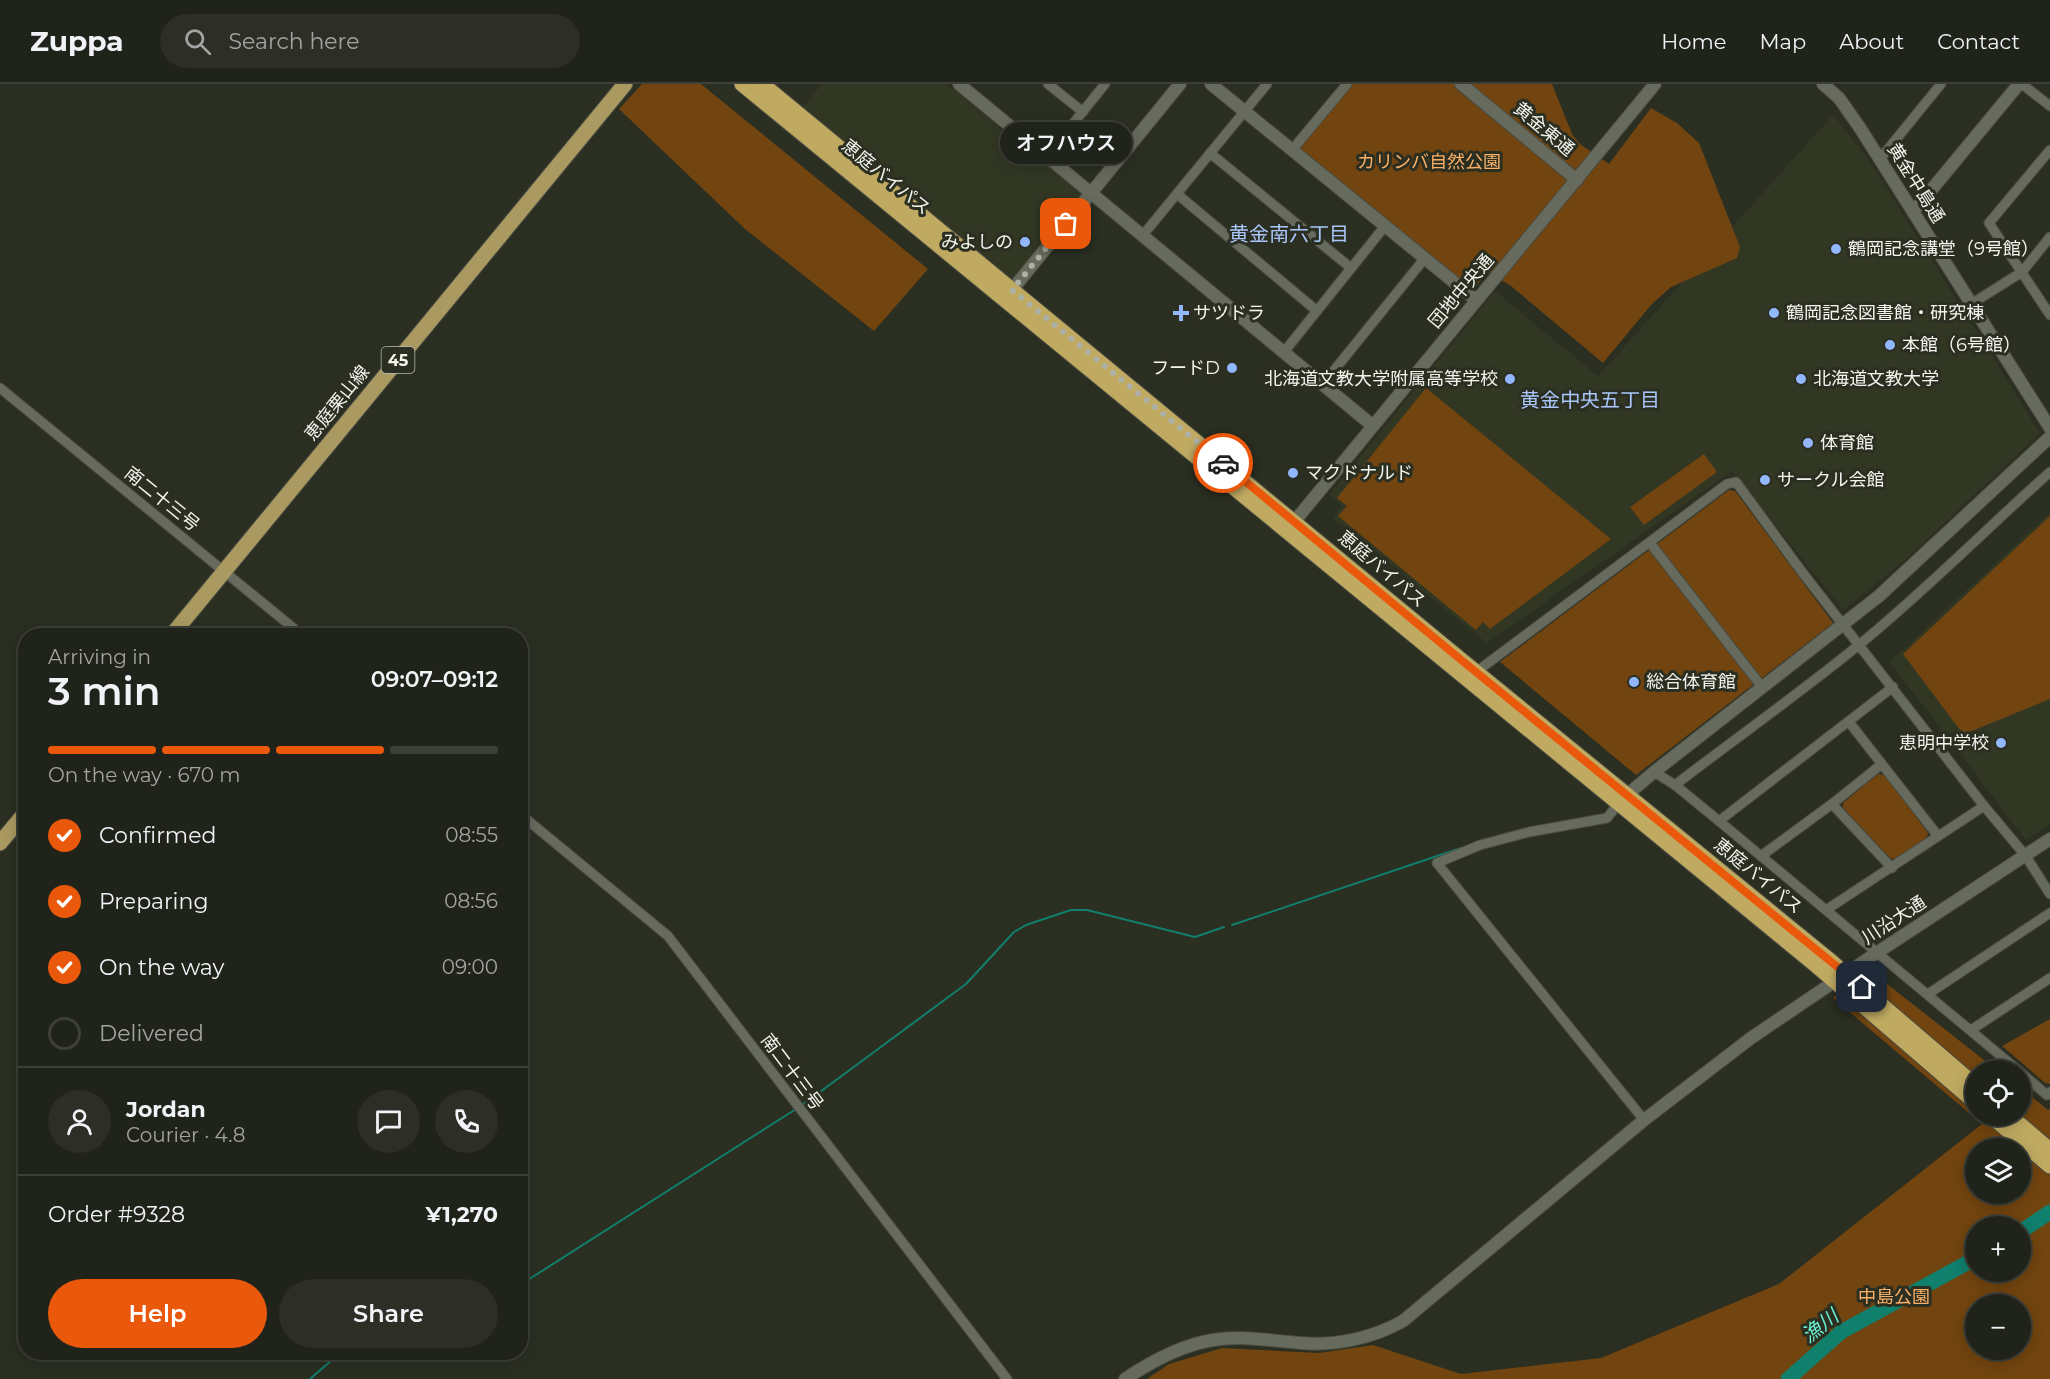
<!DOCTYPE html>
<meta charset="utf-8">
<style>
body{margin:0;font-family:Montserrat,"Noto Sans JP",sans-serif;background:#2d2f27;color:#f1f3f6;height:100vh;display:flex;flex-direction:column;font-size:22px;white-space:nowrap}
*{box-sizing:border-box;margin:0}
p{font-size:20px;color:#a2a4a2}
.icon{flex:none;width:33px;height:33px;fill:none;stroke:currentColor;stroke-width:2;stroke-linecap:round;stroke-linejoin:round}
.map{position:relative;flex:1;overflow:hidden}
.details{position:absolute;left:18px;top:544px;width:510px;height:732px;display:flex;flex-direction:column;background:#20231a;border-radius:24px;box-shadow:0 3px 15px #0003,0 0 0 2px #3d4039}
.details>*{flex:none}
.tools{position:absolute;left:1965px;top:976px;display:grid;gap:12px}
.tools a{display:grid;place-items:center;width:66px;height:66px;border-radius:50%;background:#20231a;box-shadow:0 3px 15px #0003,0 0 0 2px #3d4039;font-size:30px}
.pin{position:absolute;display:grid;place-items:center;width:51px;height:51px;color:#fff;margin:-26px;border-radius:12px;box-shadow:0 3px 9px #0006}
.courier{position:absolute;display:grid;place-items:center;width:60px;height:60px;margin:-30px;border:4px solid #ea580c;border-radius:50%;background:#fff;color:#222;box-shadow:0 2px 8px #0007}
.bubble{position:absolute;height:42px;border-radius:21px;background:#20231a;box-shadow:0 3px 15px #0003,0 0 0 2px #3d4039;font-size:20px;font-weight:600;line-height:42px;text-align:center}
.summary em{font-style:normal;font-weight:600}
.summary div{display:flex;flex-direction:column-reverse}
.summary{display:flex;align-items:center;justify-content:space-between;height:102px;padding:0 30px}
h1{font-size:39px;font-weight:600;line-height:45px}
.bar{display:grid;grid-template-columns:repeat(4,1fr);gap:9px 6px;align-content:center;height:72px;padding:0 30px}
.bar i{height:8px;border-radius:4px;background:#3d4039}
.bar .current{background:#ea580c}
.bar p{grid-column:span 4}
.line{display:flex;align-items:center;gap:15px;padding:0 30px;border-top:2px solid #3d4039}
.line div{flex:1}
.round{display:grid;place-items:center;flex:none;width:63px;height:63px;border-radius:32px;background:#2d2f27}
ol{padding:0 30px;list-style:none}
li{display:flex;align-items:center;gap:18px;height:66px}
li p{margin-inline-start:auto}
li .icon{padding:6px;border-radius:50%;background:#ea580c;color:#fff;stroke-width:4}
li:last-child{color:#a2a4a2}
li i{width:33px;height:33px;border:3px solid #3d4039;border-radius:50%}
.cta{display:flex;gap:12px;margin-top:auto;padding:12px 30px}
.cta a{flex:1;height:69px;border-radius:36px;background:#ea580c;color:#fff;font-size:24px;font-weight:600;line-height:69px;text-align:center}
.cta a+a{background:#2d2f27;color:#f1f3f6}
header{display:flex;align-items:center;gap:36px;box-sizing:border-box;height:84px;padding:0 30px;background:#20231a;border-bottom:2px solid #3d4039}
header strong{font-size:28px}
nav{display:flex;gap:33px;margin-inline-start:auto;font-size:21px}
.search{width:420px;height:54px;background:#2d2f27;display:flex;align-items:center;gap:15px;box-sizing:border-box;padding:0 21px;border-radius:33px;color:#a2a4a2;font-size:22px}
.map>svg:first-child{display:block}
.built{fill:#323724}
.green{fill:#72440f;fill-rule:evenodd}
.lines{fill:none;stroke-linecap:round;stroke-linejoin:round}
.stream{stroke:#107f6c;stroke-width:2}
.river{stroke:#107f6c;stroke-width:15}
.minor-casing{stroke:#4a4c41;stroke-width:11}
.tertiary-casing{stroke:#4a4c41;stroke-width:14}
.primary-casing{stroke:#4a4c41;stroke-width:17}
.trunk-casing{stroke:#4a4c41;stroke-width:17}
.minor{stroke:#676b5d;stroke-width:9}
.tertiary{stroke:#676b5d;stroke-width:12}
.primary{stroke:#aa9a61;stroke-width:15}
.trunk{stroke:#c0aa62;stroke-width:15}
.done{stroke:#adb0a6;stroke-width:6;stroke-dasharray:0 10.8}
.route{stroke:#ea580c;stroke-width:8}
.poi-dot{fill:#92b7fd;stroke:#2b2f22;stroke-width:2}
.labels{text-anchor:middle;stroke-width:6;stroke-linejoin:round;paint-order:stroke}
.shield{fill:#2b2f22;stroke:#b7bab0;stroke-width:1.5}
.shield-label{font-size:16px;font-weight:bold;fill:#f3f5ed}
.street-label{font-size:18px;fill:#f3f5ed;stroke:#2b2f22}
.park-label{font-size:18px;fill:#fbaf66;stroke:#2b2f22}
.poi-label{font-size:18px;fill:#f3f5ed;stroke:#2b2f22;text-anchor:start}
.neighbourhood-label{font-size:20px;fill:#aac6fa;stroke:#2b2f22}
.water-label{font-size:20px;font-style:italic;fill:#68efd2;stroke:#2b2f22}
</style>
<header>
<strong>Zuppa</strong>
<div class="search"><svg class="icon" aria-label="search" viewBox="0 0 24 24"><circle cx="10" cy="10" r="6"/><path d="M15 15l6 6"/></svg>Search here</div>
<nav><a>Home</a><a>Map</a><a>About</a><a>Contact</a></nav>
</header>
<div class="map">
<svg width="2050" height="1295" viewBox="0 0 2050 1295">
<rect width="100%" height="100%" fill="#2b2f22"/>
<!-- built -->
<g class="built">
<polygon points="822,0 947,0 1082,111 1012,196 802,24"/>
<polygon points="1833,31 1869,76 2040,349 1905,476 1843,526 1732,387 1487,559 1333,434 1342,422 1329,411 1495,207 1598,292"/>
<polygon points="2050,428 2050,740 2026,756 1890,578"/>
</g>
<!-- green -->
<g class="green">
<polygon points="642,0 701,0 928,185 874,247 745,145 619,25"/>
<polygon points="1351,0 1552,0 1572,50 1580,60 1609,80 1651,24 1677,39 1699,59 1740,163 1737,174 1671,203 1651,221 1603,279 1511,202 1488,188 1472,207 1299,63"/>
<polygon points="1426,304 1611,455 1490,545 1483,538 1476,546 1338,432 1347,422 1337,414"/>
<polygon points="1704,370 1717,388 1644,441 1630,423"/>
<polygon points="1729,406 1735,407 1833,539 1636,691 1500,578"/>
<polygon points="2050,432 2050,615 1967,649 1960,646 1903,570"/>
<polygon points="1878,690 1885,691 1928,749 1927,753 1896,775 1890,774 1843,724 1843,719"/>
<path d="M1868,885l130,102h-22v45h44l1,-28 27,22 2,-1v270h-903l22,-15 53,-16 97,5 54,-8 88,29 140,-16 178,-74 203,-160 -149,-126zM1976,1065h44v45h-44zM1976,1143h44v45h-44zM1976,1221h44v45h-44z"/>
<polygon points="2050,935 2050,1000 2045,999 2002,962"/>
</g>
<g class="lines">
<!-- stream -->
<g class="stream">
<polyline points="1232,841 1461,764"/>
<polyline points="801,1022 966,900 1014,848 1026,841 1071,826 1087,826 1195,853 1224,843"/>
<polyline points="520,1201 796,1025"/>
<polyline points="310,1295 340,1269"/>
</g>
<!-- river -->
<g class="river">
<polyline points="2020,1148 2050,1128"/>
<polyline points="1788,1295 1841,1248 1976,1174"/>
</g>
<defs>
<g id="minor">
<polyline points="1048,0 1083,28"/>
<polyline points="2022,0 2050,22"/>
<polyline points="1292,66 1347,0"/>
<polyline points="2050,66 1989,139 2050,231"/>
<polyline points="1210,69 1351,184"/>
<polyline points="1047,72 1105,0"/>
<polyline points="1880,75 1941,0"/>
<polyline points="1177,110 1317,227"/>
<polyline points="1143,151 1267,0"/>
<polyline points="1971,220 2022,188 2050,153"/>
<polyline points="1284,268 1385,142"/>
<polyline points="1323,300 1425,174"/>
<polyline points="0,304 303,552"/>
<polyline points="1650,459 1762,603"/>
<polyline points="1476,588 1727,400 1736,398 1802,488 1984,722 2025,771 2050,810"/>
<polyline points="1849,638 1938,752"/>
<polyline points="1654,688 1675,701 1719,737 2019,987"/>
<path d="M1675,701c61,-47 125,-92 185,-141 66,-54 126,-115 190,-172"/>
<polyline points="1619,719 1607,734 1529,748 1480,761 1437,779 1644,1036"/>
<polyline points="1832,720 1892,784"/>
<polyline points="520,730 668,852 1007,1295"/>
<polyline points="1719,737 1893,603"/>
<polyline points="1761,772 1832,720 1882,680"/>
<polyline points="1826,826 1984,722"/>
<polyline points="1928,910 2050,829"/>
<polyline points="1971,946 2050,894"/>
<polyline points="2020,988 2047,1011 2050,1008"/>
</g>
<g id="tertiary">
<polyline points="959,0 1373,342"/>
<polyline points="1211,0 1476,216"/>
<polyline points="1461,0 1577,96"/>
<polyline points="1823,0 1839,14 1860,44 2050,344"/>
<polyline points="1913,128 2019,0"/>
<polyline points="1007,212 1180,0"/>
<polyline points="1289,444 1655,0"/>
<polyline points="1621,716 1654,688 1879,512 2050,353"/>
<path d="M1125,1295c27,-18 56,-34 88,-39 30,-5 59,1 88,3 35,3 72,-5 102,-22l241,-201 107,-82 127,-86 172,-113"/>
</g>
<g id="primary">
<polyline points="171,552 625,0"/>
<polyline points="0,759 26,728"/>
</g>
<g id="trunk">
<polyline points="742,0 1817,882 1976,1019"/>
<polyline points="762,0 1460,575 1827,874 1976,1002"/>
<polyline points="1991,1032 2050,1082"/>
<polyline points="2010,1032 2050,1066"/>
</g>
</defs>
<!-- minor casing -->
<use href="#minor" class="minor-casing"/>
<!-- tertiary casing -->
<use href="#tertiary" class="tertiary-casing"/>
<!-- primary casing -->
<use href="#primary" class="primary-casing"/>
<!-- trunk casing -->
<use href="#trunk" class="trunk-casing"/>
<!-- minor -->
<use href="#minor" class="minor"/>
<!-- tertiary -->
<use href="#tertiary" class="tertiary"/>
<!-- primary -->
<use href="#primary" class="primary"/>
<!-- trunk -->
<use href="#trunk" class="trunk"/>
</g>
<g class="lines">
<!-- done -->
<polyline class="done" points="1066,140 1012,206 1223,379"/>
<!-- route -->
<polyline class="route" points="1223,379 1460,575 1862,903"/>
</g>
<!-- markers -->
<g class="poi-dot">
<circle cx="1025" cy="158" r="6"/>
<circle cx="1836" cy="165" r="6"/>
<path d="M1178 220h6v6h6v6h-6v6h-6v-6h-6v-6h6z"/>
<circle cx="1774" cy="229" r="6"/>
<circle cx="1890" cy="261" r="6"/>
<circle cx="1232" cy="284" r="6"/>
<circle cx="1510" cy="295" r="6"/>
<circle cx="1801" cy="295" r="6"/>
<circle cx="1808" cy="359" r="6"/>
<circle cx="1293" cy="389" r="6"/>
<circle cx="1765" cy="396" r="6"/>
<circle cx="1634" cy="598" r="6"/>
<circle cx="2001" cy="659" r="6"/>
</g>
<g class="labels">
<!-- shield labels -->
<rect class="shield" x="381.5" y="263" width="33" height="26" rx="4.5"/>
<g class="shield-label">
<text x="398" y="282">45</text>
</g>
<!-- street labels -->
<g class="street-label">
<text transform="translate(1544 45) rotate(40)" y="6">黄金東通</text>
<text transform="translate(886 93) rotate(39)" y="6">恵庭バイパス</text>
<text transform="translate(1916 99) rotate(58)" y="6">黄金中島通</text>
<text transform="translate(1461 207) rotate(-50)" y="6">団地中央通</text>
<text transform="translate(337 319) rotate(-51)" y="6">恵庭栗山線</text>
<text transform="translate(162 415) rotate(39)" y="6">南二十三号</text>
<text transform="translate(1382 485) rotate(40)" y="6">恵庭バイパス</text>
<text transform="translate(1758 792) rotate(39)" y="6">恵庭バイパス</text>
<text transform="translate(1894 836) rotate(-33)" y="6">川沿大通</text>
<text transform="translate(792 988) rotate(53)" y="6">南二十三号</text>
</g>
<!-- park labels -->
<g class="park-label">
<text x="1429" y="84">カリンバ自然公園</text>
<text x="1894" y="1219">中島公園</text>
</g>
<!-- poi labels -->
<g class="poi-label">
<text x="1013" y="164" text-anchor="end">みよしの</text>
<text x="1848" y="171">鶴岡記念講堂（9号館）</text>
<text x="1193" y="235">サツドラ</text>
<text x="1786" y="235">鶴岡記念図書館・研究棟</text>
<text x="1902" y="267">本館（6号館）</text>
<text x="1220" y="290" text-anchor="end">フードD</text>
<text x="1498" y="301" text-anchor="end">北海道文教大学附属高等学校</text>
<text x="1813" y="301">北海道文教大学</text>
<text x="1820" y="365">体育館</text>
<text x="1305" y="395">マクドナルド</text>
<text x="1777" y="402">サークル会館</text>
<text x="1646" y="604">総合体育館</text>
<text x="1989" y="665" text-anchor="end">恵明中学校</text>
</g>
<!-- neighbourhood labels -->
<g class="neighbourhood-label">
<text x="1289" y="157">黄金南六丁目</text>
<text x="1590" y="323">黄金中央五丁目</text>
</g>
<!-- water labels -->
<g class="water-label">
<text transform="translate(1820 1242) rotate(-38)" y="7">漁川</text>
</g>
</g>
</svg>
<div class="tools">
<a><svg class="icon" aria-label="locate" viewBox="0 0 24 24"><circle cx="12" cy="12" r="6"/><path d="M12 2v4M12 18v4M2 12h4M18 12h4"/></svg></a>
<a><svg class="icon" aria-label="layers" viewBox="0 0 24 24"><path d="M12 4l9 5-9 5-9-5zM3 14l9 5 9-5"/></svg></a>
<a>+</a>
<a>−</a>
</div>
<div class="pin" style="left:1066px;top:140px;background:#ea580c"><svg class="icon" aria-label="bag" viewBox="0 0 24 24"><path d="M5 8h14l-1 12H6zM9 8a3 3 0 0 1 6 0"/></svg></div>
<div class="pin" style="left:1862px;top:903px;background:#1f2937"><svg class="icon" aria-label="home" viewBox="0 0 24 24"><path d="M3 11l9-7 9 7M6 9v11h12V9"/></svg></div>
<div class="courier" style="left:1223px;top:379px"><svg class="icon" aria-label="car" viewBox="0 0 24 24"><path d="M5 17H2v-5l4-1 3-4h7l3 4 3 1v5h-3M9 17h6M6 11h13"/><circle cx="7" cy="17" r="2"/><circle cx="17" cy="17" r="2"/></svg></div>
<div class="bubble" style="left:1000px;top:38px;width:132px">オフハウス</div>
<section class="details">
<div class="summary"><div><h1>3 min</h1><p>Arriving in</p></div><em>09:07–09:12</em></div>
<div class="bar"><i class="current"></i><i class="current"></i><i class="current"></i><i></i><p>On the way · 670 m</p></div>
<ol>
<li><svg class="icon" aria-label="check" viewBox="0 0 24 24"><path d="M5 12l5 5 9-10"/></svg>Confirmed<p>08:55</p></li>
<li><svg class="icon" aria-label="check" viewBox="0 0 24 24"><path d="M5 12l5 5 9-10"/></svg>Preparing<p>08:56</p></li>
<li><svg class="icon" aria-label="check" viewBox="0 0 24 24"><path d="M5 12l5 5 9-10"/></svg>On the way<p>09:00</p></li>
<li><i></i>Delivered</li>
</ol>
<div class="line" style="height:108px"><a class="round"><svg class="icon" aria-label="person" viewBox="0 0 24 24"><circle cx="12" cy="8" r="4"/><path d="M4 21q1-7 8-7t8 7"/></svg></a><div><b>Jordan</b><p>Courier · 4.8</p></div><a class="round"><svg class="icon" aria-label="chat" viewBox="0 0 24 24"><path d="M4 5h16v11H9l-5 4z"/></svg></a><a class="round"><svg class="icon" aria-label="phone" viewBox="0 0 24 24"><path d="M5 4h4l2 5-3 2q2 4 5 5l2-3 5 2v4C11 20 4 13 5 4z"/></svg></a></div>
<div class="line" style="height:78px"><div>Order #9328</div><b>¥1,270</b></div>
<div class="cta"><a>Help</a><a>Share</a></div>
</section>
</div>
